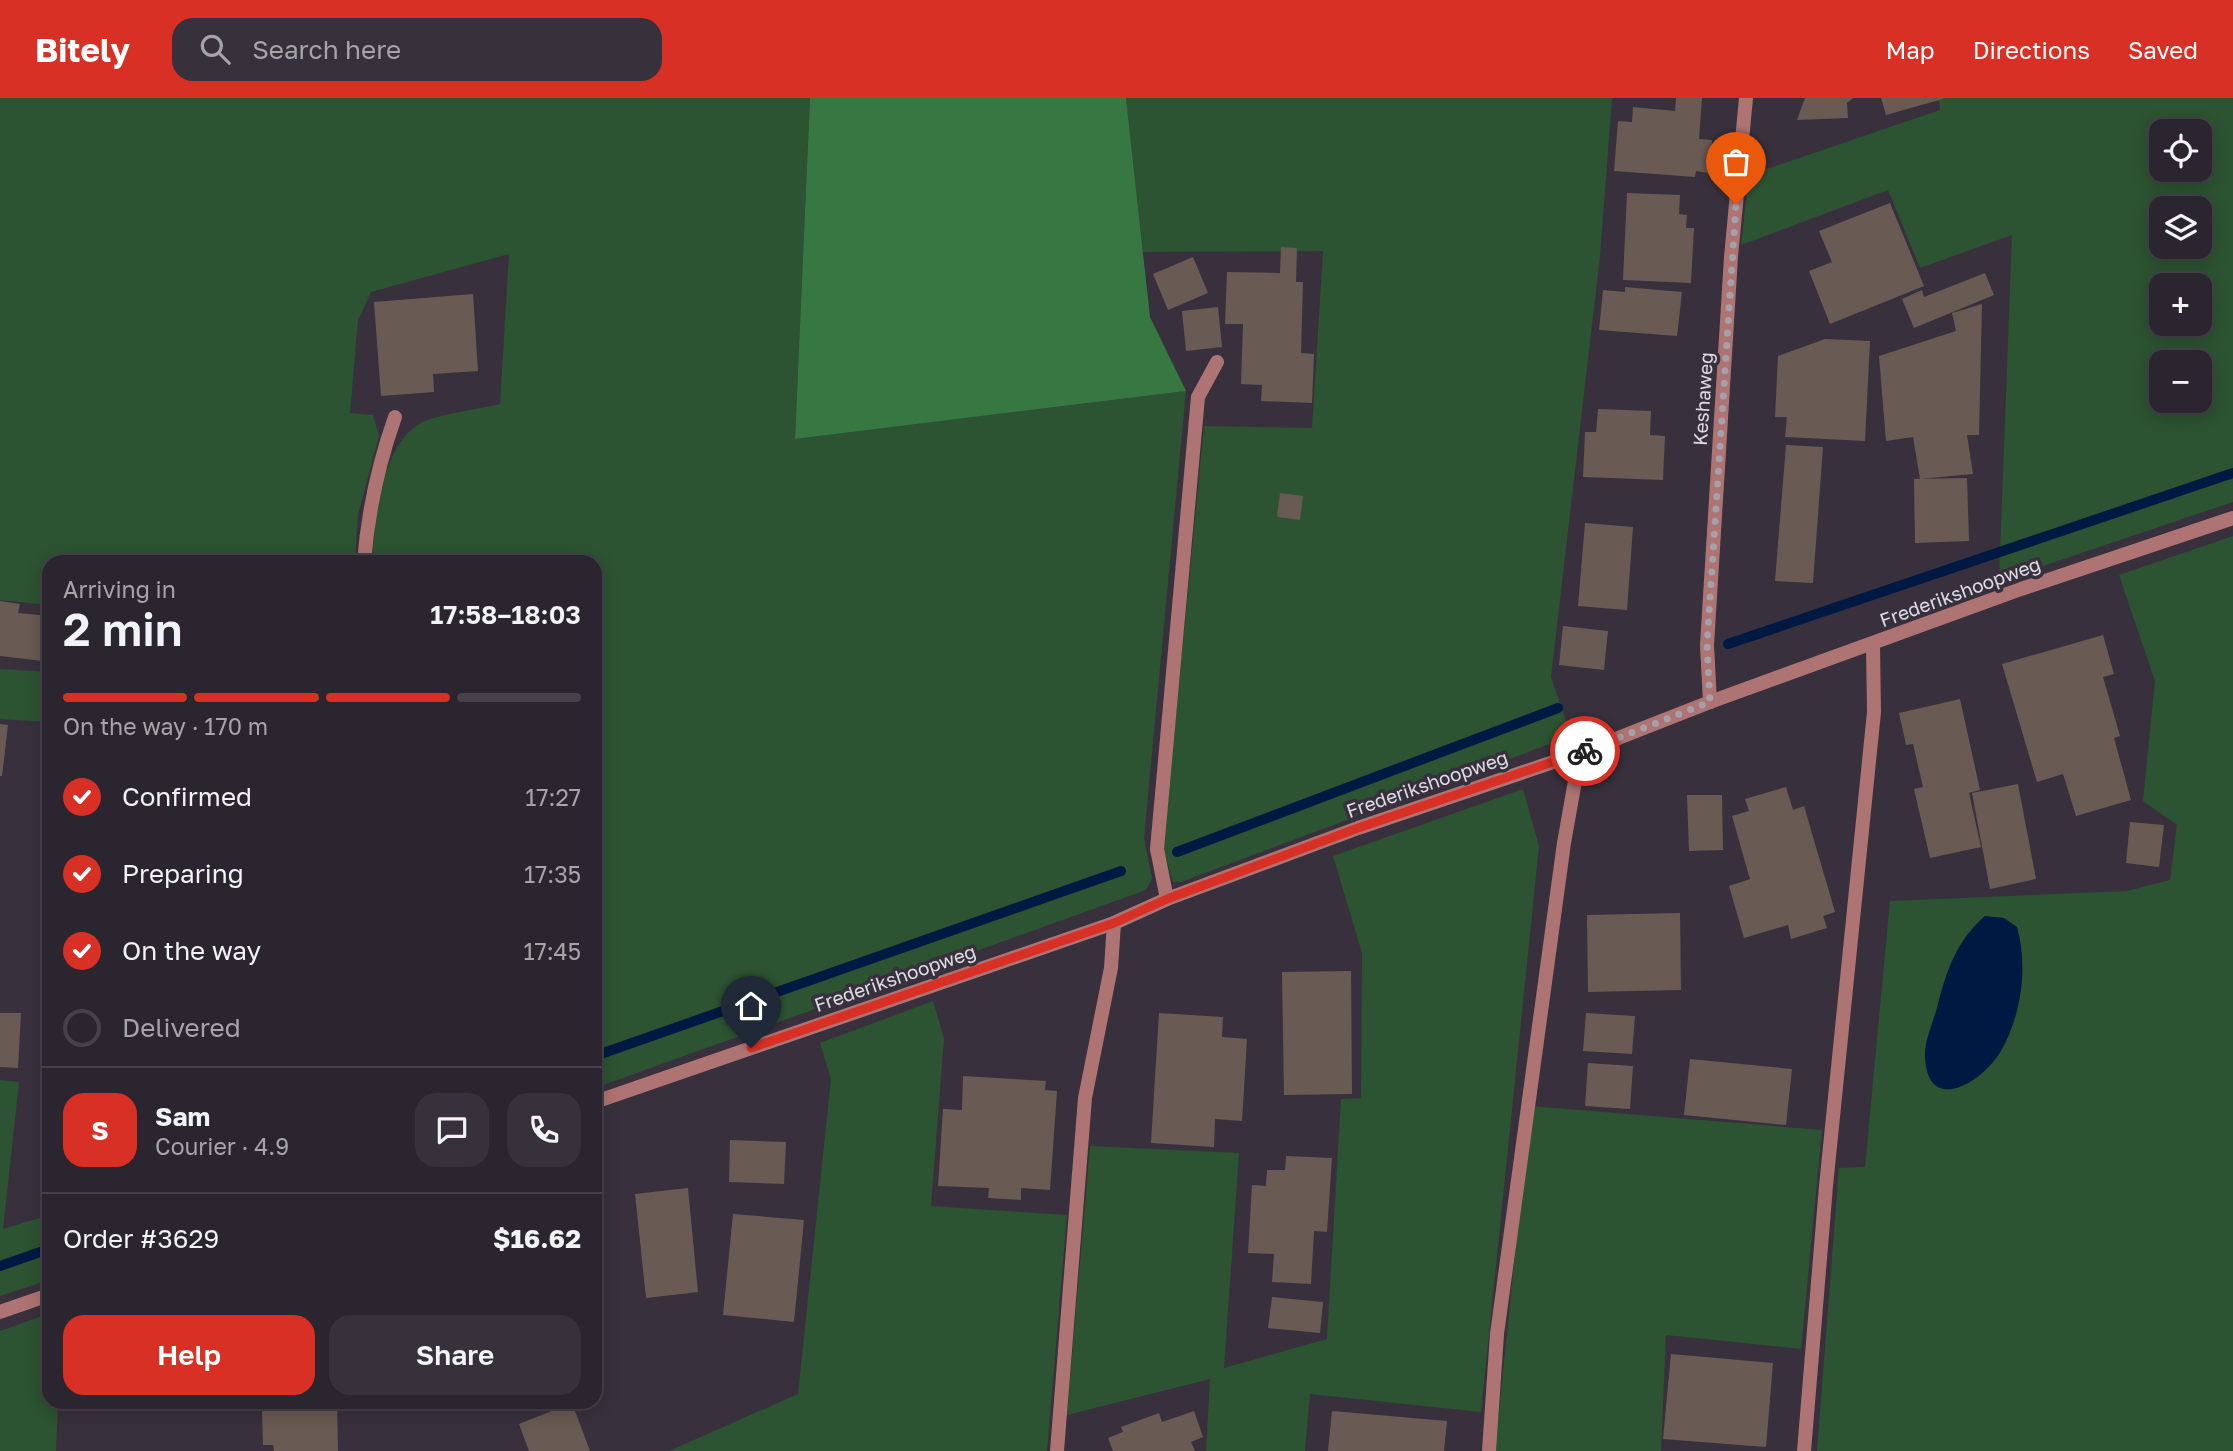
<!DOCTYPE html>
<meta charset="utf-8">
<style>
body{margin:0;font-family:"Golos Text",sans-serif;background:#36313a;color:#f1f3f6;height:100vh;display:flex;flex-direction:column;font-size:26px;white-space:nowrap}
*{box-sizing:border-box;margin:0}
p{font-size:23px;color:#a5a5aa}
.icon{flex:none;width:38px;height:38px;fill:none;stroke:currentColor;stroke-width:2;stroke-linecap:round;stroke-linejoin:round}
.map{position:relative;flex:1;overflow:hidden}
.details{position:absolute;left:42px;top:457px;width:560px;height:854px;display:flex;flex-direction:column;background:#2a252e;border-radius:21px;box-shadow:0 4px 18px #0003,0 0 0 2px #46424a}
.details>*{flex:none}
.tools{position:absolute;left:2149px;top:21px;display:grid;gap:14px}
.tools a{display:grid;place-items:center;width:63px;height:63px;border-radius:14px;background:#2a252e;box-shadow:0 4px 18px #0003,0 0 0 2px #46424a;font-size:35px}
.pin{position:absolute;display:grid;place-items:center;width:60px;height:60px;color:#fff;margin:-72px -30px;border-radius:50% 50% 50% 0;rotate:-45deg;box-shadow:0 0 7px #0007}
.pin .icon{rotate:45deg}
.courier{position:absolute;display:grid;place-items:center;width:70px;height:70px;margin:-35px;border:5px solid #d93025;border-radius:50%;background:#fff;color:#222;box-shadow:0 2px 9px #0007}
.headline em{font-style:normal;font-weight:600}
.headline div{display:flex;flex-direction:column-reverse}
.headline{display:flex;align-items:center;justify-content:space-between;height:119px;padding:0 21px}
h1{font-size:46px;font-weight:600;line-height:52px}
.bar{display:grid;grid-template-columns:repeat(4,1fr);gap:10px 7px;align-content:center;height:84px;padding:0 21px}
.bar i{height:9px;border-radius:5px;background:#46424a}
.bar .current{background:#d93025}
.bar p{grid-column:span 4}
.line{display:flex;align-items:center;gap:18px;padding:0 21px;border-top:2px solid #46424a}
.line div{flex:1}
.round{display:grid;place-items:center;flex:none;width:74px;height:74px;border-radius:21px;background:#36313a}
ol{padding:0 21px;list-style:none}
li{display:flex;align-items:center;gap:21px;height:77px}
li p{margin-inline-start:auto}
li .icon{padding:7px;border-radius:50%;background:#d93025;color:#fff;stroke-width:4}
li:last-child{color:#a5a5aa}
li i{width:38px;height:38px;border:4px solid #46424a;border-radius:50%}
.cta{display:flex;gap:14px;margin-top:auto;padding:14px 21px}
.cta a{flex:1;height:80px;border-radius:21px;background:#d93025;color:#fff;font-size:28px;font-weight:600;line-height:80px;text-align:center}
.cta a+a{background:#36313a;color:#f1f3f6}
header{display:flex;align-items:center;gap:42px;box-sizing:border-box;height:98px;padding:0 35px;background:#d93025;color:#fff}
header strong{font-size:33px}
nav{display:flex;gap:38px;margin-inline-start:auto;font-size:24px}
.search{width:490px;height:63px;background:#36313a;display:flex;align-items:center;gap:18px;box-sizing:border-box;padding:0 24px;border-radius:21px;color:#a5a5aa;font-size:26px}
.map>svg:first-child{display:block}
.green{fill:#2c5332;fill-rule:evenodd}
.forest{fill:#377842}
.water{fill:#001942}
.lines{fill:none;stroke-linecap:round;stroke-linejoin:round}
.stream{stroke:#001942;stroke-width:10}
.building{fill:#695a53}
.service{stroke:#ae7373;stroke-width:14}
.minor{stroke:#ae7373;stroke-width:14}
.done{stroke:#a5a0a9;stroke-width:7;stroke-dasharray:0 12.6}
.route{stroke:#d93025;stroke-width:9}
.labels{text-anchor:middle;stroke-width:7;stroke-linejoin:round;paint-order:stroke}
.street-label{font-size:19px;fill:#e0dbe3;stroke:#38313d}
</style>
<header>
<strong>Bitely</strong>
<div class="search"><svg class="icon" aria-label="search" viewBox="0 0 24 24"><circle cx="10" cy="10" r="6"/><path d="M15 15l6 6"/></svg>Search here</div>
<nav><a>Map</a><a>Directions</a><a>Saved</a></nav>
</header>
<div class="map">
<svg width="2233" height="1353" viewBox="0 0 2233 1353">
<rect width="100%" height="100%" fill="#38313d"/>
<!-- green -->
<g class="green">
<path d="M0,0h810l-15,341 391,-48 -42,447 8,40 -6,12 -551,198v-526h-223c3,-40 9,-118 49,-139 17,-9 59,-14 79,-19l9,-150 -138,38 -13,28 -8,93 23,2 6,21 -21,79 -3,47h-306v43l-49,-5z"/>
<polygon points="1126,0 1612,0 1600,158 1551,579 1571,638 1181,784 1173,784 1163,751 1204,328 1312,330 1323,153 1143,154"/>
<path d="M1939,0h294v404l-234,79 13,-346 -92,33 -32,-78 -147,55 8,-70 191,-65zM2161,33h39v39h-39zM2161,110h39v39h-39zM2161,187h39v39h-39zM2161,264h39v39h-39z"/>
<polygon points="2233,438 2233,1353 1817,1353 1839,1070 1865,1069 1890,803 2127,793 2170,782 2177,727 2143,703 2155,583 2119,477"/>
<polygon points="0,571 49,574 49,690 43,692 47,624 0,621"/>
<polygon points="1523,691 1539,748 1481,1314 1310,1296 1305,1353 1206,1353 1210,1281 1067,1317 1090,1048 1239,1055 1224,1270 1327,1241 1341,1001 1361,1000 1362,855 1333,758"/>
<polygon points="933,903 944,940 931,1108 1067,1117 1047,1353 669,1353 798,1296 831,981 820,945"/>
<polygon points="0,982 19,984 3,1131 49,1117 49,1182 0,1198"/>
<polygon points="1530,1008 1822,1032 1801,1251 1666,1237 1661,1353 1495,1353"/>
<polygon points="45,1217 49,1231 49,1304 58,1304 56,1353 0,1353 0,1233"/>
</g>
<!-- forest -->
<polygon class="forest" points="810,0 1126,0 1150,219 1186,293 795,341"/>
<!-- water -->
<path class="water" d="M1985,818l19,2 13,9c11,39 5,87 -16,124 -19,32 -75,66 -76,3 0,-14 8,-32 12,-46 9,-36 19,-67 48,-92z"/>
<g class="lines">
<!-- stream -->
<g class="stream">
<polyline points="1728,546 2233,375"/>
<polyline points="1177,754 1558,610"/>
<polyline points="595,958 1121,773"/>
<polyline points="0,1168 49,1151"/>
</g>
</g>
<!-- building -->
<g class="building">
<polygon points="1676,0 1702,0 1699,41 1712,42 1709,75 1696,73 1695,79 1614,73 1618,23 1632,24 1633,9 1675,13"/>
<polygon points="1805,0 1853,0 1847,5 1848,20 1797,22"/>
<polygon points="1881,0 1943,0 1943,1 1886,17"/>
<polygon points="1627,95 1680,97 1679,116 1687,117 1686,130 1694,130 1691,185 1623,182"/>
<polygon points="1890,105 1924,188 1830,226 1809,173 1832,164 1819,133"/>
<polygon points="1281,149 1297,150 1296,184 1303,184 1301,255 1314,256 1312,305 1261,303 1262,287 1241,286 1243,226 1225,226 1227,174 1280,175"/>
<polygon points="1193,159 1208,195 1168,212 1153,176"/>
<polygon points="1985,175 1994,197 1914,230 1902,201 1922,192 1924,199"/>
<polygon points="1625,189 1682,194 1677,238 1599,232 1603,192 1625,194"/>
<polygon points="473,196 478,273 433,276 434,294 381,298 374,204"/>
<polygon points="1982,206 1979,337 1967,337 1973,376 1920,381 1913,339 1886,343 1879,258 1956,233 1952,215"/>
<polygon points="1218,209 1222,249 1186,253 1182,213"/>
<polygon points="1825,241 1870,243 1865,343 1785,339 1787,319 1775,319 1778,258"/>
<polygon points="1598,311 1651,313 1650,337 1665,338 1663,382 1583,379 1585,334 1596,334"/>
<polygon points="1786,347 1823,349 1813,485 1775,483"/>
<polygon points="1967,380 1969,443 1915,445 1914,381"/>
<polygon points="1280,395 1303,398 1300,422 1277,419"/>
<polygon points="1585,425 1633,429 1627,512 1578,508"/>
<polygon points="0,503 20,506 18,515 49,518 43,563 0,558"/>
<polygon points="1563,528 1608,533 1604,572 1559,567"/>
<polygon points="2103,537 2114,576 2103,579 2120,638 2114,640 2131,702 2076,718 2063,676 2037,684 2002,566"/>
<polygon points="1960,601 1980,692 1969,695 1981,749 1930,760 1914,691 1923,689 1913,646 1906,647 1899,615"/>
<polygon points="0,626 8,627 2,678 0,678"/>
<polygon points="2018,686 2036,781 1990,791 1972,695"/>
<polygon points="1786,689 1793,712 1804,708 1835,814 1823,818 1827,830 1791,841 1788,827 1744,840 1729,788 1750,781 1732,718 1749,713 1745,701"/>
<polygon points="1687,697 1722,697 1723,752 1689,753"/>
<polygon points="2130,724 2164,727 2159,769 2126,765"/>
<polygon points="1680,815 1681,892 1588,894 1587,817"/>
<polygon points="1351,873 1352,996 1284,997 1282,874"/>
<polygon points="0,915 21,915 18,970 0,969"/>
<polygon points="1159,915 1223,919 1222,939 1247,941 1242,1023 1215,1021 1214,1049 1151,1045"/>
<polygon points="1586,915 1635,918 1632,956 1583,953"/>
<polygon points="1690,961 1792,971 1786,1027 1684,1017"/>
<polygon points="1588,965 1633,968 1630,1011 1585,1008"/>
<polygon points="963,978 1046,983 1045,992 1057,993 1050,1092 1021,1090 1021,1102 988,1100 989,1090 938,1088 943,1011 962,1012"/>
<polygon points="730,1042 786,1044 784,1086 729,1084"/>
<polygon points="1286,1058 1332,1060 1327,1134 1314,1133 1311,1186 1272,1184 1274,1156 1248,1155 1252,1087 1266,1088 1267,1072 1285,1072"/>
<polygon points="688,1090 698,1194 646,1200 635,1096"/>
<polygon points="733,1116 804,1122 794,1224 723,1217"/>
<polygon points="1272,1199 1323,1204 1320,1235 1268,1230"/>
<polygon points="1671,1256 1773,1265 1766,1349 1663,1341"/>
<polygon points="248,1304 337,1304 338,1353 274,1353 273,1347 263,1347 262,1312 248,1312"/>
<polygon points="572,1305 590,1353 529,1353 519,1326"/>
<polygon points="1194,1313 1203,1339 1191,1344 1195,1353 1113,1353 1108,1340 1123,1334 1121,1329 1159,1315 1162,1324"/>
<polygon points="1332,1313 1447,1323 1444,1353 1328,1353"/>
</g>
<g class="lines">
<!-- service -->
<g class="service">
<path d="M364,464c4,-50 14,-97 31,-145"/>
<polyline points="1710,604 1707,547 1731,159 1746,0"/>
<polyline points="1167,801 1157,751 1198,299 1217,264"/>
</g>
<!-- minor -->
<g class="minor">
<polyline points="595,1004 1114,825 1167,801 1358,730 1580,655 1710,604 2021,491 2233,420"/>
<polyline points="0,1214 49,1197"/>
<polyline points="1057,1353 1085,1000 1111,870 1114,825"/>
<polyline points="1489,1353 1497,1236 1564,745 1580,655"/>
<polyline points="1804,1353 1826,1088 1874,614 1873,547"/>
</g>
</g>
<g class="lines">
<!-- done -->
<polyline class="done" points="1585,653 1710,604 1707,547 1736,106"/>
<!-- route -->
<polyline class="route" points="751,950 1114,825 1167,801 1358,730 1585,653"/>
</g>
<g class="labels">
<!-- street labels -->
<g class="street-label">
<text transform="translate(1703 301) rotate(-86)" y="7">Keshaweg</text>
<text transform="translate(1960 494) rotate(-20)" y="7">Frederikshoopweg</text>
<text transform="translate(1427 686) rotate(-19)" y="7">Frederikshoopweg</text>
<text transform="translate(895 880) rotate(-19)" y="7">Frederikshoopweg</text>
</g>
</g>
</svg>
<div class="tools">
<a><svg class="icon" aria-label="locate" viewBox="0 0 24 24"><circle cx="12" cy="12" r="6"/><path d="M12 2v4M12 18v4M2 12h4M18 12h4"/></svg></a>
<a><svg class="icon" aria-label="layers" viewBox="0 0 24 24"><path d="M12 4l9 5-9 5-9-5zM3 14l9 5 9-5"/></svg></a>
<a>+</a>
<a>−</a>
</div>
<div class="pin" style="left:1736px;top:106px;background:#ea580c"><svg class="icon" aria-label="bag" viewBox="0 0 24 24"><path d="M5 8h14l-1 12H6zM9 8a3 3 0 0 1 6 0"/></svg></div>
<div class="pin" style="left:751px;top:950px;background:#1f2937"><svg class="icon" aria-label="home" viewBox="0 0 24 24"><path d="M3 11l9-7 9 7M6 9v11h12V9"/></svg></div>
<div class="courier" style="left:1585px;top:653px"><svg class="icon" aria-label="bike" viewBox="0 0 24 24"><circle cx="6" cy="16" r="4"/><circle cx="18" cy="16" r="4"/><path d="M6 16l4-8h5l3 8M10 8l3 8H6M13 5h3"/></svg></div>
<section class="details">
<div class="headline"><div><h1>2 min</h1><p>Arriving in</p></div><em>17:58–18:03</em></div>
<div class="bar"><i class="current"></i><i class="current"></i><i class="current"></i><i></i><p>On the way · 170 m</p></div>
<ol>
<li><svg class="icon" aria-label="check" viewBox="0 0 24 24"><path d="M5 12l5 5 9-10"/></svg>Confirmed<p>17:27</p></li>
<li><svg class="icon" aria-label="check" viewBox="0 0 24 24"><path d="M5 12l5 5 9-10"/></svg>Preparing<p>17:35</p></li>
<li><svg class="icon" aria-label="check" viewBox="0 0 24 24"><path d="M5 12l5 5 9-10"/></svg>On the way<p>17:45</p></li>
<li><i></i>Delivered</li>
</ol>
<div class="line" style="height:126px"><b class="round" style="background:#d93025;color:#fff">S</b><div><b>Sam</b><p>Courier · 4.9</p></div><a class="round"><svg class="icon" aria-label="chat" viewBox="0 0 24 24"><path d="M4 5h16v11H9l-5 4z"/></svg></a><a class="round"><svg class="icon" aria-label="phone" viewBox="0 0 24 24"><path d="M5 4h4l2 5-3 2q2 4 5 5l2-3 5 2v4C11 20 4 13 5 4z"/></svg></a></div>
<div class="line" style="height:91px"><div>Order #3629</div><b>$16.62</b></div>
<div class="cta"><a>Help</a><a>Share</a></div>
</section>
</div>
